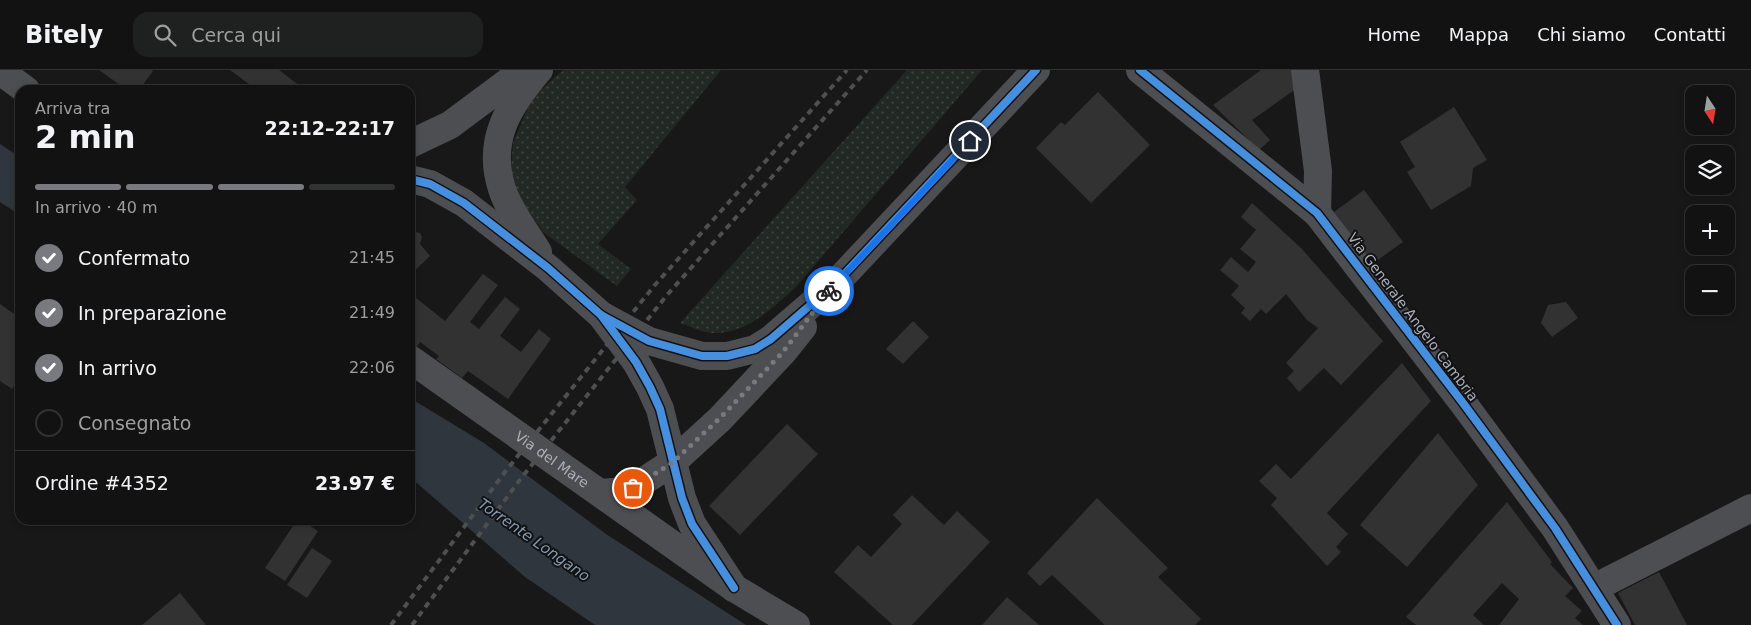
<!DOCTYPE html>
<html lang="it">
<meta charset="utf-8">
<style>
body{margin:0;font-family:"DejaVu Sans",sans-serif;background:#1f2020;color:#f1f3f6;height:100vh;display:flex;flex-direction:column;font-size:19px;white-space:nowrap}
*{box-sizing:border-box;margin:0}
p{font-size:16px;color:#9c9e9f}
.icon{flex:none;width:28px;height:28px;fill:none;stroke:currentColor;stroke-width:2;stroke-linecap:round;stroke-linejoin:round}
.map{position:relative;flex:1;overflow:hidden}
.side{position:absolute;left:15px;top:15px;width:400px;height:440px;display:flex;flex-direction:column;background:#121212;border-radius:15px;box-shadow:0 2px 8px #0003,0 0 0 1px #313232}
.side>*{flex:none}
.needle{width:32px;rotate:168deg}
.fabs{position:absolute;left:1685px;top:15px;display:grid;gap:10px}
.fabs a{display:grid;place-items:center;width:50px;height:50px;border-radius:10px;background:#121212;box-shadow:0 2px 8px #0003,0 0 0 1px #313232;font-size:25px}
.pin{position:absolute;display:grid;place-items:center;width:42px;height:42px;color:#fff;margin:-21px;border:2px solid #fff;border-radius:50%;box-shadow:0 1px 5px #0007}
.courier{position:absolute;display:grid;place-items:center;width:50px;height:50px;margin:-25px;border:4px solid #1a73e8;border-radius:50%;background:#fff;color:#222;box-shadow:0 1px 6px #0007}
.headline em{font-style:normal;font-weight:600}
.headline div{display:flex;flex-direction:column-reverse}
.headline{display:flex;align-items:center;justify-content:space-between;height:85px;padding:0 20px}
h1{font-size:32px;font-weight:600;line-height:38px}
.bar{display:grid;grid-template-columns:repeat(4,1fr);gap:8px 5px;align-content:center;height:60px;padding:0 20px}
.bar i{height:6px;border-radius:4px;background:#313232}
.bar .on{background:#787a7f}
.bar p{grid-column:span 4}
.line{display:flex;align-items:center;gap:12px;padding:0 20px;border-top:1px solid #313232}
.line div{flex:1}
ol{padding:0 20px;list-style:none}
li{display:flex;align-items:center;gap:15px;height:55px}
li p{margin-inline-start:auto}
li .icon{padding:5px;border-radius:50%;background:#787a7f;color:#fff;stroke-width:4}
li:last-child{color:#9c9e9f}
li i{width:28px;height:28px;border:2px solid #313232;border-radius:50%}
header{display:flex;align-items:center;gap:30px;box-sizing:border-box;height:70px;padding:0 25px;background:#121212;border-bottom:1px solid #313232}
header strong{font-size:24px}
nav{display:flex;gap:28px;margin-inline-start:auto;font-size:18px}
.search{width:350px;height:45px;background:#1f2020;display:flex;align-items:center;gap:12px;box-sizing:border-box;padding:0 18px;border-radius:15px;color:#9c9e9f;font-size:19px}
.map>svg:first-child{display:block}
.grass{fill:url(#grass-dots)}
.water{fill:#2f363d}
.building{fill:#323233}
.lines{fill:none;stroke-linecap:round;stroke-linejoin:round}
.minor{stroke:#4d4e51;stroke-width:28}
.rail{stroke:#4e4f51;stroke-width:4;stroke-dasharray:6 5;stroke-linecap:butt}
.cycleway-casing{stroke:#121214;stroke-width:11}
.cycleway{stroke:#468fdf;stroke-width:8}
.done{stroke:#787a7f;stroke-width:5;stroke-dasharray:0 9}
.route{stroke:#1a73e8;stroke-width:6}
.labels{text-anchor:middle;stroke-width:4;stroke-linejoin:round;paint-order:stroke}
.street-label{font-size:14px;fill:#abaeb7;stroke:#121214}
.water-label{font-size:15px;font-style:italic;fill:#859aaf;stroke:#121214}
</style>
<header>
<strong>Bitely</strong>
<div class="search"><svg class="icon" aria-label="search" viewBox="0 0 24 24"><circle cx="10" cy="10" r="6"/><path d="M15 15l6 6"/></svg>Cerca qui</div>
<nav><a>Home</a><a>Mappa</a><a>Chi siamo</a><a>Contatti</a></nav>
</header>
<div class="map">
<svg width="1751" height="555" viewBox="0 0 1751 555">
<defs>
<pattern id="grass-dots" width="8" height="8" patternUnits="userSpaceOnUse" patternTransform="scale(1.25)"><rect width="8" height="8" fill="#222823"/><path d="M2 2h.1M6 6h.1" fill="none" stroke="#3f4541" stroke-width="1.8" stroke-linecap="round"/></pattern>
</defs>
<rect width="100%" height="100%" fill="#181818"/>
<!-- grass -->
<g class="grass">
<polygon points="563,0 721,0 625,117 637,130 598,174 631,199 617,216 543,162 522,133 510,112 513,73 532,28"/>
<path d="M907,0h75l-186,217c-24,21 -49,47 -83,46 -10,0 -23,-7 -33,-10z"/>
</g>
<!-- water -->
<g class="water">
<polygon points="0,74 20,87 20,145 0,132"/>
<polygon points="410,328 484,373 606,464 746,555 595,555 525,507 410,407"/>
</g>
<!-- building -->
<g class="building">
<polygon points="99,0 151,0 153,1 139,20 127,20"/>
<polygon points="230,0 279,0 300,16 297,20 257,20"/>
<polygon points="1261,0 1295,0 1296,19 1252,50 1270,70 1259,80 1213,35"/>
<polygon points="1098,22 1150,75 1091,133 1036,78 1061,52 1065,55"/>
<polygon points="1454,37 1487,90 1473,98 1471,116 1431,140 1407,102 1415,97 1400,72"/>
<polygon points="1364,120 1403,172 1372,194 1334,142"/>
<polygon points="1252,133 1301,178 1383,271 1341,315 1324,298 1299,322 1287,308 1294,301 1286,293 1318,258 1307,250 1286,224 1266,244 1261,239 1250,251 1241,243 1245,238 1231,225 1239,216 1220,200 1231,187 1248,202 1256,192 1240,179 1256,160 1241,147"/>
<polygon points="415,162 420,163 422,167 420,174 430,186 410,205 410,164"/>
<polygon points="483,204 498,215 470,252 479,259 505,227 520,239 500,266 521,282 539,259 551,269 508,329 468,301 462,308 436,289 439,286 420,272 417,277 410,272 411,224 445,251"/>
<polygon points="1566,232 1578,248 1552,267 1541,253 1548,235"/>
<polygon points="0,234 20,248 20,307 12,319 0,311"/>
<polygon points="913,251 929,267 903,294 886,279"/>
<polygon points="1402,293 1431,331 1327,443 1348,464 1336,477 1341,482 1327,496 1271,435 1277,428 1259,411 1276,394 1291,409"/>
<polygon points="787,354 818,384 740,465 709,436"/>
<polygon points="1438,363 1478,415 1407,497 1360,455"/>
<polygon points="912,425 944,455 957,441 990,472 912,555 893,555 834,502 858,475 871,487 902,454 893,445"/>
<polygon points="1097,428 1168,498 1158,507 1201,549 1195,555 1105,555 1052,505 1040,516 1027,503"/>
<polygon points="1507,432 1552,492 1550,494 1573,518 1565,526 1582,541 1575,548 1583,555 1499,555 1519,529 1502,513 1473,545 1484,555 1416,555 1406,547"/>
<polygon points="297,450 301,450 318,461 285,511 265,498"/>
<polygon points="312,478 332,491 307,528 287,515"/>
<polygon points="1659,502 1687,555 1635,555 1618,523"/>
<polygon points="180,523 206,555 142,555"/>
<polygon points="1007,527 1039,555 982,555"/>
</g>
<g class="lines">
<!-- minor -->
<g class="minor">
<polyline points="1140,0 1317,143 1463,333 1555,458 1617,555"/>
<polyline points="1305,0 1318,101 1317,143"/>
<polyline points="0,1 26,20"/>
<polyline points="410,74 450,55 524,0"/>
<polyline points="410,109 430,114 464,133 548,198 601,245 636,292 650,317 660,339 682,428 692,454 734,518"/>
<path d="M538,182c-12,-20 -29,-41 -36,-63 -16,-49 7,-84 37,-119"/>
<polyline points="601,245 649,271 702,286 727,286 755,279 771,269 837,212 1036,0"/>
<path id="s1" d="M410,289l324,229 62,37"/>
<polyline points="601,423 625,421 633,418 673,392 720,349 783,282 803,257"/>
<polyline points="1594,518 1751,438"/>
</g>
<!-- rail -->
<g class="rail">
<polyline points="391,555 505,402 654,216 847,0"/>
<polyline points="412,555 519,411 667,225 867,0"/>
</g>
<defs>
<g id="cycleway">
<polyline points="1140,0 1317,143 1463,333 1555,458 1617,555"/>
<polyline points="410,109 430,114 464,133 548,198 601,245 636,292 650,317 660,339 682,428 692,454 734,518"/>
<polyline points="601,245 649,271 702,286 727,286 755,279 771,269 837,212 1036,0"/>
</g>
</defs>
<!-- cycleway casing -->
<use href="#cycleway" class="cycleway-casing"/>
<!-- cycleway -->
<use href="#cycleway" class="cycleway"/>
</g>
<g class="lines">
<!-- done -->
<polyline class="done" points="633,418 673,392 720,348 783,282 829,221"/>
<!-- route -->
<polyline class="route" points="829,221 970,71"/>
</g>
<g class="labels">
<!-- street labels -->
<g class="street-label">
<text transform="translate(1413 247) rotate(53)" y="5">Via Generale Angelo Cambria</text>
<text dy="5" stroke="none"><textPath href="#s1" startOffset="174">Via del Mare</textPath></text>
</g>
<!-- water labels -->
<g class="water-label">
<text transform="translate(534 470) rotate(35)" y="5">Torrente Longano</text>
</g>
</g>
</svg>
<div class="fabs">
<a><svg class="needle" viewBox="-14 -14 28 28"><path d="M0-13l5 13h-10z" fill="#e53935"/><path d="M0 13l5-13h-10z" fill="#9c9e9f"/></svg></a>
<a><svg class="icon" aria-label="layers" viewBox="0 0 24 24"><path d="M12 4l9 5-9 5-9-5zM3 14l9 5 9-5"/></svg></a>
<a>+</a>
<a>−</a>
</div>
<div class="pin" style="left:633px;top:418px;background:#ea580c"><svg class="icon" aria-label="bag" viewBox="0 0 24 24"><path d="M5 8h14l-1 12H6zM9 8a3 3 0 0 1 6 0"/></svg></div>
<div class="pin" style="left:970px;top:71px;background:#1f2937"><svg class="icon" aria-label="home" viewBox="0 0 24 24"><path d="M3 11l9-7 9 7M6 9v11h12V9"/></svg></div>
<div class="courier" style="left:829px;top:221px"><svg class="icon" aria-label="bike" viewBox="0 0 24 24"><circle cx="6" cy="16" r="4"/><circle cx="18" cy="16" r="4"/><path d="M6 16l4-8h5l3 8M10 8l3 8H6M13 5h3"/></svg></div>
<section class="side">
<div class="headline"><div><h1>2 min</h1><p>Arriva tra</p></div><em>22:12–22:17</em></div>
<div class="bar"><i class="on"></i><i class="on"></i><i class="on"></i><i></i><p>In arrivo · 40 m</p></div>
<ol>
<li><svg class="icon" aria-label="check" viewBox="0 0 24 24"><path d="M5 12l5 5 9-10"/></svg>Confermato<p>21:45</p></li>
<li><svg class="icon" aria-label="check" viewBox="0 0 24 24"><path d="M5 12l5 5 9-10"/></svg>In preparazione<p>21:49</p></li>
<li><svg class="icon" aria-label="check" viewBox="0 0 24 24"><path d="M5 12l5 5 9-10"/></svg>In arrivo<p>22:06</p></li>
<li><i></i>Consegnato</li>
</ol>
<div class="line" style="height:65px"><div>Ordine #4352</div><b>23.97 €</b></div>
</section>
</div>
